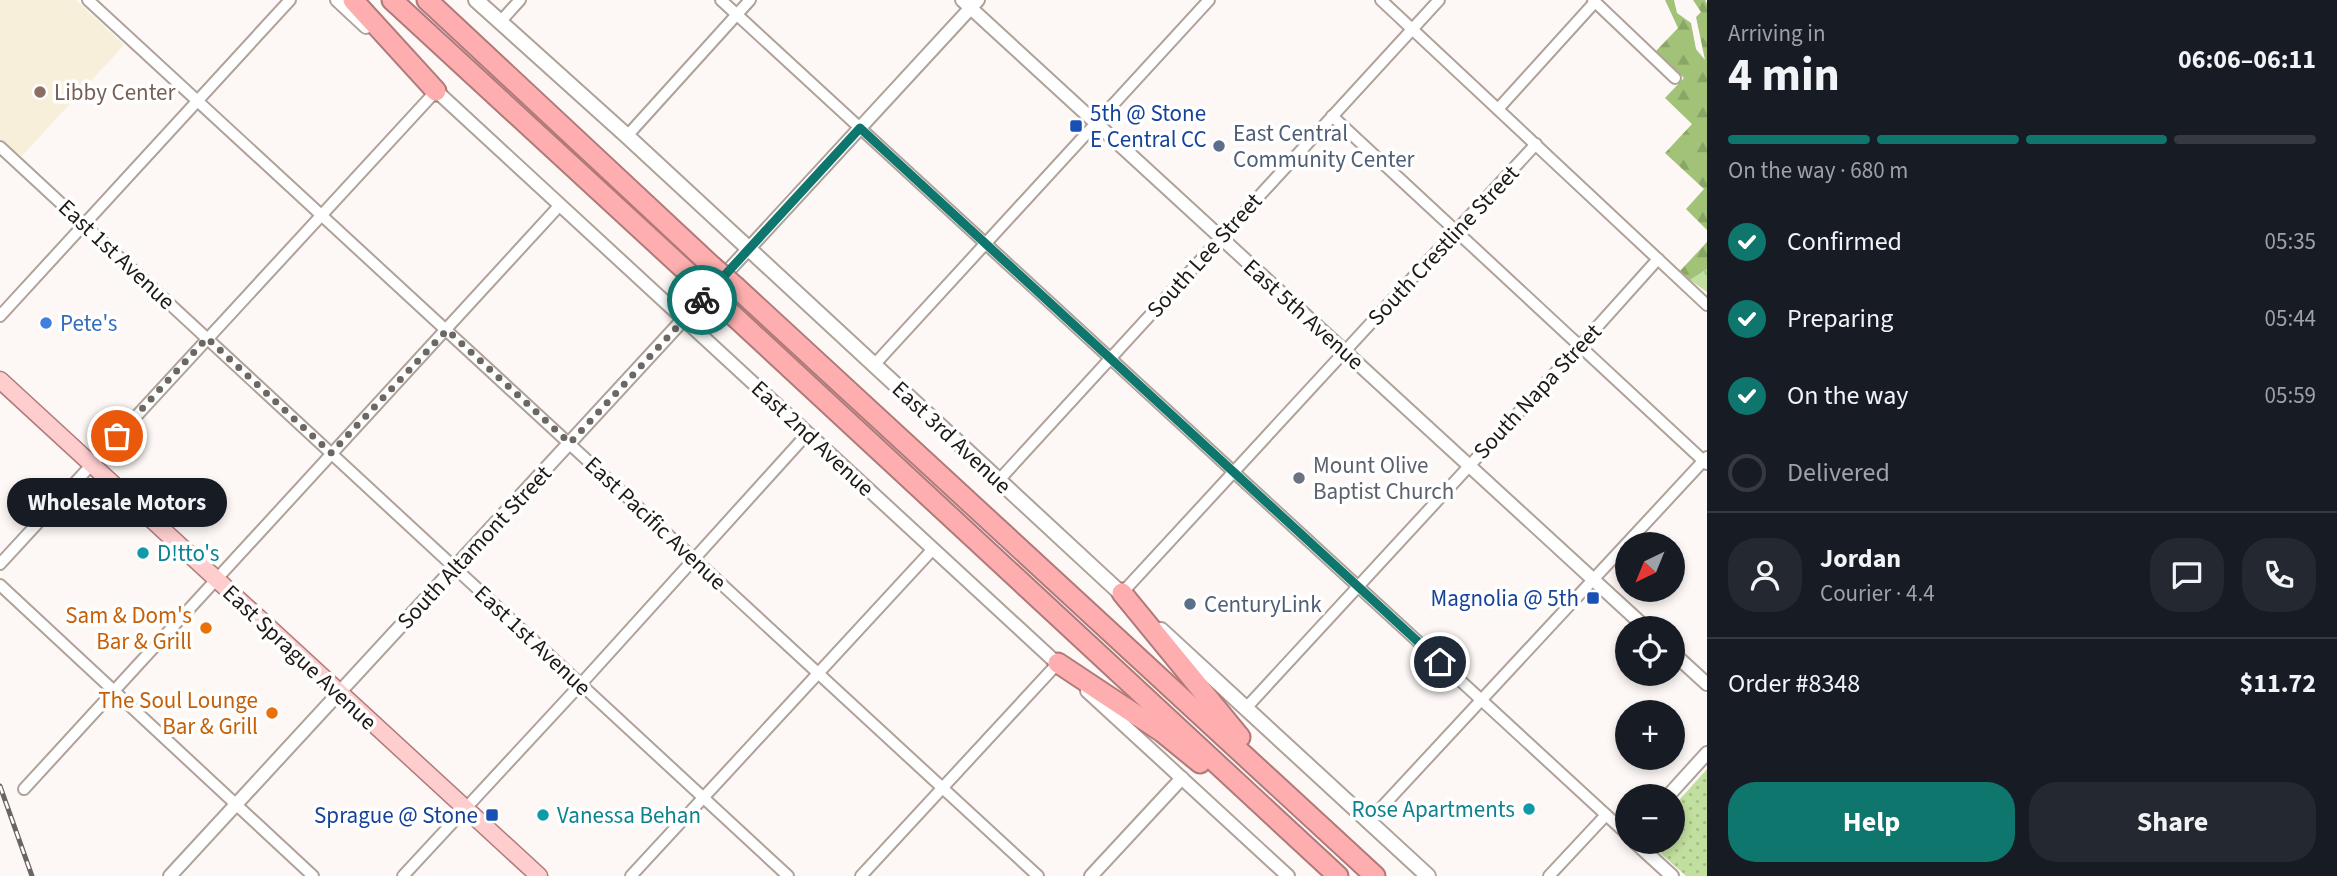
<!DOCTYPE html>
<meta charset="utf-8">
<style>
body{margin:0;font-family:"Source Sans 3",sans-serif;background:#242831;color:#f1f3f6;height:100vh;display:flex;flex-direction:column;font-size:26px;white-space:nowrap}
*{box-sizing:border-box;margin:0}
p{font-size:23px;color:#9ea1a6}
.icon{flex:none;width:38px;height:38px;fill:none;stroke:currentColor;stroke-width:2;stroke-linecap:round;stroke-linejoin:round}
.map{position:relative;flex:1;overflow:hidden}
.drawer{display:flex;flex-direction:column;background:#171b24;width:630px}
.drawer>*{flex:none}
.needle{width:46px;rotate:223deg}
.controls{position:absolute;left:1615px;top:532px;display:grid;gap:14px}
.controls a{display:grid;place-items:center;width:70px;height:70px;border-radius:50%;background:#171b24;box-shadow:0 4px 10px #0003;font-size:35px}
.pin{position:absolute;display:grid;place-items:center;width:60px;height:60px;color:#fff;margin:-30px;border:4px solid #fff;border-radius:50%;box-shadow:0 2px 7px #0007}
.courier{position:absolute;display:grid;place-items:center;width:70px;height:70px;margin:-35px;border:5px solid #0f766e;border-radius:50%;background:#fff;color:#222;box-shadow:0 2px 9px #0007}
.bubble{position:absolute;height:49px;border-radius:24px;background:#171b24;box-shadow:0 4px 10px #0003;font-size:23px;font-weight:700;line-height:49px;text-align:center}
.head em{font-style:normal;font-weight:700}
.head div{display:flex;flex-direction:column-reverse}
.head{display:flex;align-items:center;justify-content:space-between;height:119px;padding:0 21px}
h1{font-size:46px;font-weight:700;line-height:52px}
.bar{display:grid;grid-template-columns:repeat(4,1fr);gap:10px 7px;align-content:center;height:84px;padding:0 21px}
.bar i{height:9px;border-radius:5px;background:#363941}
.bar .on{background:#0f766e}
.bar p{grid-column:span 4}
.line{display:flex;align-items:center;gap:18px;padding:0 21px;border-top:2px solid #363941}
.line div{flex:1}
.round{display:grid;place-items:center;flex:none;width:74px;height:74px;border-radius:28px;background:#242831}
ol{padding:0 21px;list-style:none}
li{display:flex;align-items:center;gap:21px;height:77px}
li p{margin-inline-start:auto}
li .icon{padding:7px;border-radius:50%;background:#0f766e;color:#fff;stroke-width:4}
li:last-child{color:#9ea1a6}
li i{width:38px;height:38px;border:4px solid #363941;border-radius:50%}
.action{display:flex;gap:14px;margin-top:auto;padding:14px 21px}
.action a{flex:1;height:80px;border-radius:28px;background:#0f766e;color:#fff;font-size:28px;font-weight:700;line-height:80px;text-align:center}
.action a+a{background:#242831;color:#f1f3f6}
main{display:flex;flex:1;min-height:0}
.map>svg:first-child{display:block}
.education{fill:#f7efd9}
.grass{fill:url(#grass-tufts)}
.forest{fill:url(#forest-firs)}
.park{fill:url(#park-dots)}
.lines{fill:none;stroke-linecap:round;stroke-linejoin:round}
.minor-casing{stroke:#aea29a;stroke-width:14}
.tertiary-casing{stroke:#aea29a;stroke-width:16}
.secondary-casing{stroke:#aea29a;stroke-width:18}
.primary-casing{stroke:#af7a79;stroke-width:19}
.motorway-casing{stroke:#af7a79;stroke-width:23}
.minor{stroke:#fff;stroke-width:10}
.tertiary{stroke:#fff;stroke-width:12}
.secondary{stroke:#fff;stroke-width:14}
.primary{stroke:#fececf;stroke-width:16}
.motorway{stroke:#feaeaf;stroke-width:19}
.rail-casing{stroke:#696562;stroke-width:5}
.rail{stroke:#fff;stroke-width:2.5;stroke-dasharray:8;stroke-linecap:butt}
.motorway-bridge-casing{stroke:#af7a79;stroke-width:23;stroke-linecap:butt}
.motorway-bridge{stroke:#feaeaf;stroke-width:19}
.done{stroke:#6b6764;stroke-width:7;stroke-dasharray:0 12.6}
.route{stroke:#0f766e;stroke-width:9}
.education-dot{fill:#8d6e63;stroke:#fff;stroke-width:2.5}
.transit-dot{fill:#1a4fb4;stroke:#fff;stroke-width:2.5}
.service-dot{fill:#5c6f8a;stroke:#fff;stroke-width:2.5}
.shop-dot{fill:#3f7fe0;stroke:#fff;stroke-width:2.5}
.worship-dot{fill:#6b7280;stroke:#fff;stroke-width:2.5}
.culture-dot{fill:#0f9aa8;stroke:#fff;stroke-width:2.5}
.food-dot{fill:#e8710a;stroke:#fff;stroke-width:2.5}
.labels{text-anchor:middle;stroke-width:7;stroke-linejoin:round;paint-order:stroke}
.education-label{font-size:23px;fill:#785e54;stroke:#fff;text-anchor:start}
.transit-label{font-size:23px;fill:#164399;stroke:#fff;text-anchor:end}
.service-label{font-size:23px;fill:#4e5e75;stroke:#fff;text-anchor:start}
.street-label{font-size:23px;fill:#1d1916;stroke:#fff}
.shop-label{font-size:23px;fill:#366cbe;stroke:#fff;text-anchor:start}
.worship-label{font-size:23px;fill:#5b616d;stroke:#fff;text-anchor:start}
.culture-label{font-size:23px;fill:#0d838f;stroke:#fff;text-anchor:start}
.food-label{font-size:23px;fill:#c56008;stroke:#fff;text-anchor:end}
</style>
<main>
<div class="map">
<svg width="1707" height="876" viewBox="0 0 1707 876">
<defs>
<pattern id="grass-tufts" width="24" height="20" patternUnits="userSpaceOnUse" patternTransform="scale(1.75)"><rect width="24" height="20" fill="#c1df9e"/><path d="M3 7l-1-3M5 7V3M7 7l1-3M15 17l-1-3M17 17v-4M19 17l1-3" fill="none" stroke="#a5bf87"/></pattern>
<pattern id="forest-firs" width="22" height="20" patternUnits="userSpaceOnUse" patternTransform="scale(1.75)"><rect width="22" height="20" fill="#a1c277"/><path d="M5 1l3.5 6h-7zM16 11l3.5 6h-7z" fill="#8aa666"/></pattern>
<pattern id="park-dots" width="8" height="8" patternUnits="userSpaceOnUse" patternTransform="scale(1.75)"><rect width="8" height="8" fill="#c1df9e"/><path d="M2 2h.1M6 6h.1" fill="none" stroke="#a5bf87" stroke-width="1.8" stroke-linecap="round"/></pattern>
</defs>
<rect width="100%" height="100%" fill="#fdf8f5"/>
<!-- education -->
<polygon class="education" points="0,0 76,0 124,45 20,158 0,140"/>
<!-- grass -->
<polygon class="grass" points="1707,269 1707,292 1690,280"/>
<!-- forest -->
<g class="forest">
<polygon points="1665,0 1674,0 1677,13 1691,23 1696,49 1705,60 1696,17 1701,12 1693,0 1705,0 1707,4 1707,230 1686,209 1704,189 1665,153 1692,124 1665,98 1684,78 1656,51 1678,28"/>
<polygon points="1707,242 1707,269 1690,280 1680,271"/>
</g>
<!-- park -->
<polygon class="park" points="1707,769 1707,876 1686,876 1648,842 1673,842 1673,807"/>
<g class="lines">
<defs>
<g id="minor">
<polyline points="88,0 1038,876"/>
<polyline points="721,0 1628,835"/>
<polyline points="1381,0 1707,305"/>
<polyline points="1593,0 1675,78"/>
<polyline points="500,22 520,0"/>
<polyline points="1498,109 1595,2"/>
<polyline points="1332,116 1707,464"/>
<polyline points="627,136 750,0"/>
<polyline points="0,147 788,876"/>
<polyline points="0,316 290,0"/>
<polyline points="874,365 1209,0"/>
<polyline points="999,480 1439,0"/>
<polyline points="0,564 436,91"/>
<polyline points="0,585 313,876"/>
<polyline points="1122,593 1536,144"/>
<polyline points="1246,708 1579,347 1658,259"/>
<polyline points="24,789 560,205"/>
<polyline points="1368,822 1707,457"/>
<polyline points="403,876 580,685 808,433"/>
<polyline points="631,876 933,549"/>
<polyline points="861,876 1058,663"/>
<polyline points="1549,876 1606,815"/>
</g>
<g id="tertiary">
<polyline points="337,0 366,27"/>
<polyline points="962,0 1646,628"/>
<polyline points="431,86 1061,667"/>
<polyline points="1673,653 1707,684"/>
<polyline points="1087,691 1288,876"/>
<polyline points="1668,796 1707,753"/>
<polyline points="1635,842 1672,876"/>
<polyline points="170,876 978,0"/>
<polyline points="1091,876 1182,778"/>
</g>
<g id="secondary">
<polyline points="476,0 627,136 1128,600"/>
<polyline points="1161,630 1428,876"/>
</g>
<polyline id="primary" points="0,380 539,876"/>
<g id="motorway">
<polyline points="353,0 436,91"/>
<polyline points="392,0 698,282"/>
<polyline points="427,0 713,267"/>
<polyline points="737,288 1375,876"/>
<polyline points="721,304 1338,876"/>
<polyline points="1122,593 1240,737"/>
<polyline points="1058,663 1162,732 1200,763"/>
</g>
</defs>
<!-- minor casing -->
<use href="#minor" class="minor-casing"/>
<!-- tertiary casing -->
<use href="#tertiary" class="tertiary-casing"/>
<!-- secondary casing -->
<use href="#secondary" class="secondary-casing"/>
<!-- primary casing -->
<use href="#primary" class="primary-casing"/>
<!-- motorway casing -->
<use href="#motorway" class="motorway-casing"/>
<!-- minor -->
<use href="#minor" class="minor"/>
<!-- tertiary -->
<use href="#tertiary" class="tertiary"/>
<!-- secondary -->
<use href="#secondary" class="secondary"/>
<!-- primary -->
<use href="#primary" class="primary"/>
<!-- motorway -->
<use href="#motorway" class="motorway"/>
<defs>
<polyline id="rail" points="0,786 32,876"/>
</defs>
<!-- rail casing -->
<use href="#rail" class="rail-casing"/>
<!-- rail -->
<use href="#rail" class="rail"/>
<defs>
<g id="motorway-bridge">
<polyline points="713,267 737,288"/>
<polyline points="698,282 721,304"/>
</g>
</defs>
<!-- motorway-bridge casing -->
<use href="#motorway-bridge" class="motorway-bridge-casing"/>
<!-- motorway-bridge -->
<use href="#motorway-bridge" class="motorway-bridge"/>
</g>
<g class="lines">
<!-- done -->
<polyline class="done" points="117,436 207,338 331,453 447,330 570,443 702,300"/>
<!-- route -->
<polyline class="route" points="702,300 860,128 1440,662"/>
</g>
<!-- markers -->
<circle class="education-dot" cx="40" cy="92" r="7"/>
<g class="transit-dot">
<rect x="1069" y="119" width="14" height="14" rx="3.5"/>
<rect x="1586" y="591" width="14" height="14" rx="3.5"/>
<rect x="485" y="808" width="14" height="14" rx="3.5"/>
</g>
<g class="service-dot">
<circle cx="1219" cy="146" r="7"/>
<circle cx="1190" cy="604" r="7"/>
</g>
<circle class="shop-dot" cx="46" cy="323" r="7"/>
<circle class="worship-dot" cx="1299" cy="478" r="7"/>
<g class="culture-dot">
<circle cx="143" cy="553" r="7"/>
<circle cx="1529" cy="809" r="7"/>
<circle cx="543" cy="815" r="7"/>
</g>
<g class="food-dot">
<circle cx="206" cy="628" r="7"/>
<circle cx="272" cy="713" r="7"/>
</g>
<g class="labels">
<!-- education labels -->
<g class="education-label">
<text x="54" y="100">Libby Center</text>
</g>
<!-- transit labels -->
<g class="transit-label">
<text x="1090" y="121" text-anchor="start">5th @ Stone<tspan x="1090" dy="26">E Central CC</tspan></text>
<text x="1579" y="606">Magnolia @ 5th</text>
<text x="478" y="823">Sprague @ Stone</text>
</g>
<!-- service labels -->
<g class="service-label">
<text x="1233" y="141">East Central<tspan x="1233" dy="26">Community Center</tspan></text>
<text x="1204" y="612">CenturyLink</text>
</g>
<!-- street labels -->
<g class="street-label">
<text transform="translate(1443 245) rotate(-47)" y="8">South Crestline Street</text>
<text transform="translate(117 254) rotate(43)" y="8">East 1st Avenue</text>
<text transform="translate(1204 255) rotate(-48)" y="8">South Lee Street</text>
<text transform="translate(1304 314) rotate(42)" y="8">East 5th Avenue</text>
<text transform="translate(1537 391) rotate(-47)" y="8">South Napa Street</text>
<text transform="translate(952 437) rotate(43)" y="8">East 3rd Avenue</text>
<text transform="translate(813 438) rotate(43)" y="8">East 2nd Avenue</text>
<text transform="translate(656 523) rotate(43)" y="8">East Pacific Avenue</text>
<text transform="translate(474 547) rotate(-47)" y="8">South Altamont Street</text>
<text transform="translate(533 640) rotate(43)" y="8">East 1st Avenue</text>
<text transform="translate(300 657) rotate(43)" y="8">East Sprague Avenue</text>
</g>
<!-- shop labels -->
<g class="shop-label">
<text x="60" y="331">Pete's</text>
</g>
<!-- worship labels -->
<g class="worship-label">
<text x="1313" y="473">Mount Olive<tspan x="1313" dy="26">Baptist Church</tspan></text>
</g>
<!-- culture labels -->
<g class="culture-label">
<text x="157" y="561">D!tto's</text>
<text x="1515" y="817" text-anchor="end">Rose Apartments</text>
<text x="557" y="823">Vanessa Behan</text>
</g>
<!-- food labels -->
<g class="food-label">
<text x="192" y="623">Sam &amp; Dom's<tspan x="192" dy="26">Bar &amp; Grill</tspan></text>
<text x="258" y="708">The Soul Lounge<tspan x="258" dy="26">Bar &amp; Grill</tspan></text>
</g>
</g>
</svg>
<div class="controls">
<a><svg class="needle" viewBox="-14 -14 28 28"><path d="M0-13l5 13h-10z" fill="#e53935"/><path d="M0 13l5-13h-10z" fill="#9ea1a6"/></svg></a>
<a><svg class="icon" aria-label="locate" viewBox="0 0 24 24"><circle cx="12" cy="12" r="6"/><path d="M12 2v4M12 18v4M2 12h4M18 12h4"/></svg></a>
<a>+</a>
<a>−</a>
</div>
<div class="pin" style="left:117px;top:436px;background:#ea580c"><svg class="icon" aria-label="bag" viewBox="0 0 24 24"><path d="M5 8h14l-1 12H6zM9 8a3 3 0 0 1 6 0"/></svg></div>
<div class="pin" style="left:1440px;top:662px;background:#1f2937"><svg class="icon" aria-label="home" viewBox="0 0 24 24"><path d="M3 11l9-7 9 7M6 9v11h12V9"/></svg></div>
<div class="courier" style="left:702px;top:300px"><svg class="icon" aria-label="bike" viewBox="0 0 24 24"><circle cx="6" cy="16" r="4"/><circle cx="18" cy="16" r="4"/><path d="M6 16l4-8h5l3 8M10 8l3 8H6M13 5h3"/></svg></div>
<div class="bubble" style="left:7px;top:478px;width:220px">Wholesale Motors</div>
</div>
<section class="drawer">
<div class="head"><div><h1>4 min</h1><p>Arriving in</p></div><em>06:06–06:11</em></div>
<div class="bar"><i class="on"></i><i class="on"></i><i class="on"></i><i></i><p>On the way · 680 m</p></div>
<ol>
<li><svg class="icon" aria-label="check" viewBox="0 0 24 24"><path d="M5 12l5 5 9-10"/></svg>Confirmed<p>05:35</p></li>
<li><svg class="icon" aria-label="check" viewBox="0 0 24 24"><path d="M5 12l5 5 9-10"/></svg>Preparing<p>05:44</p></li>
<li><svg class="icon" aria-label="check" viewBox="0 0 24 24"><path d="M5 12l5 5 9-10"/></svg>On the way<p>05:59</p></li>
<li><i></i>Delivered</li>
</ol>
<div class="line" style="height:126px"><a class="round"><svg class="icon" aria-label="person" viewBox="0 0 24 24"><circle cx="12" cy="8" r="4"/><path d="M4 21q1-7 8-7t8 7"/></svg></a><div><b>Jordan</b><p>Courier · 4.4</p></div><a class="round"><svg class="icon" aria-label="chat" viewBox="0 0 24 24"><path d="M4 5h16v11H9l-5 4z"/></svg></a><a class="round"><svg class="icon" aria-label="phone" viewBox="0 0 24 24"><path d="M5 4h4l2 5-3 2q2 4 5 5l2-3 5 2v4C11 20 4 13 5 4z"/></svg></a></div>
<div class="line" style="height:91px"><div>Order #8348</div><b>$11.72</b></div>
<div class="action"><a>Help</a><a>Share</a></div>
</section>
</main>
